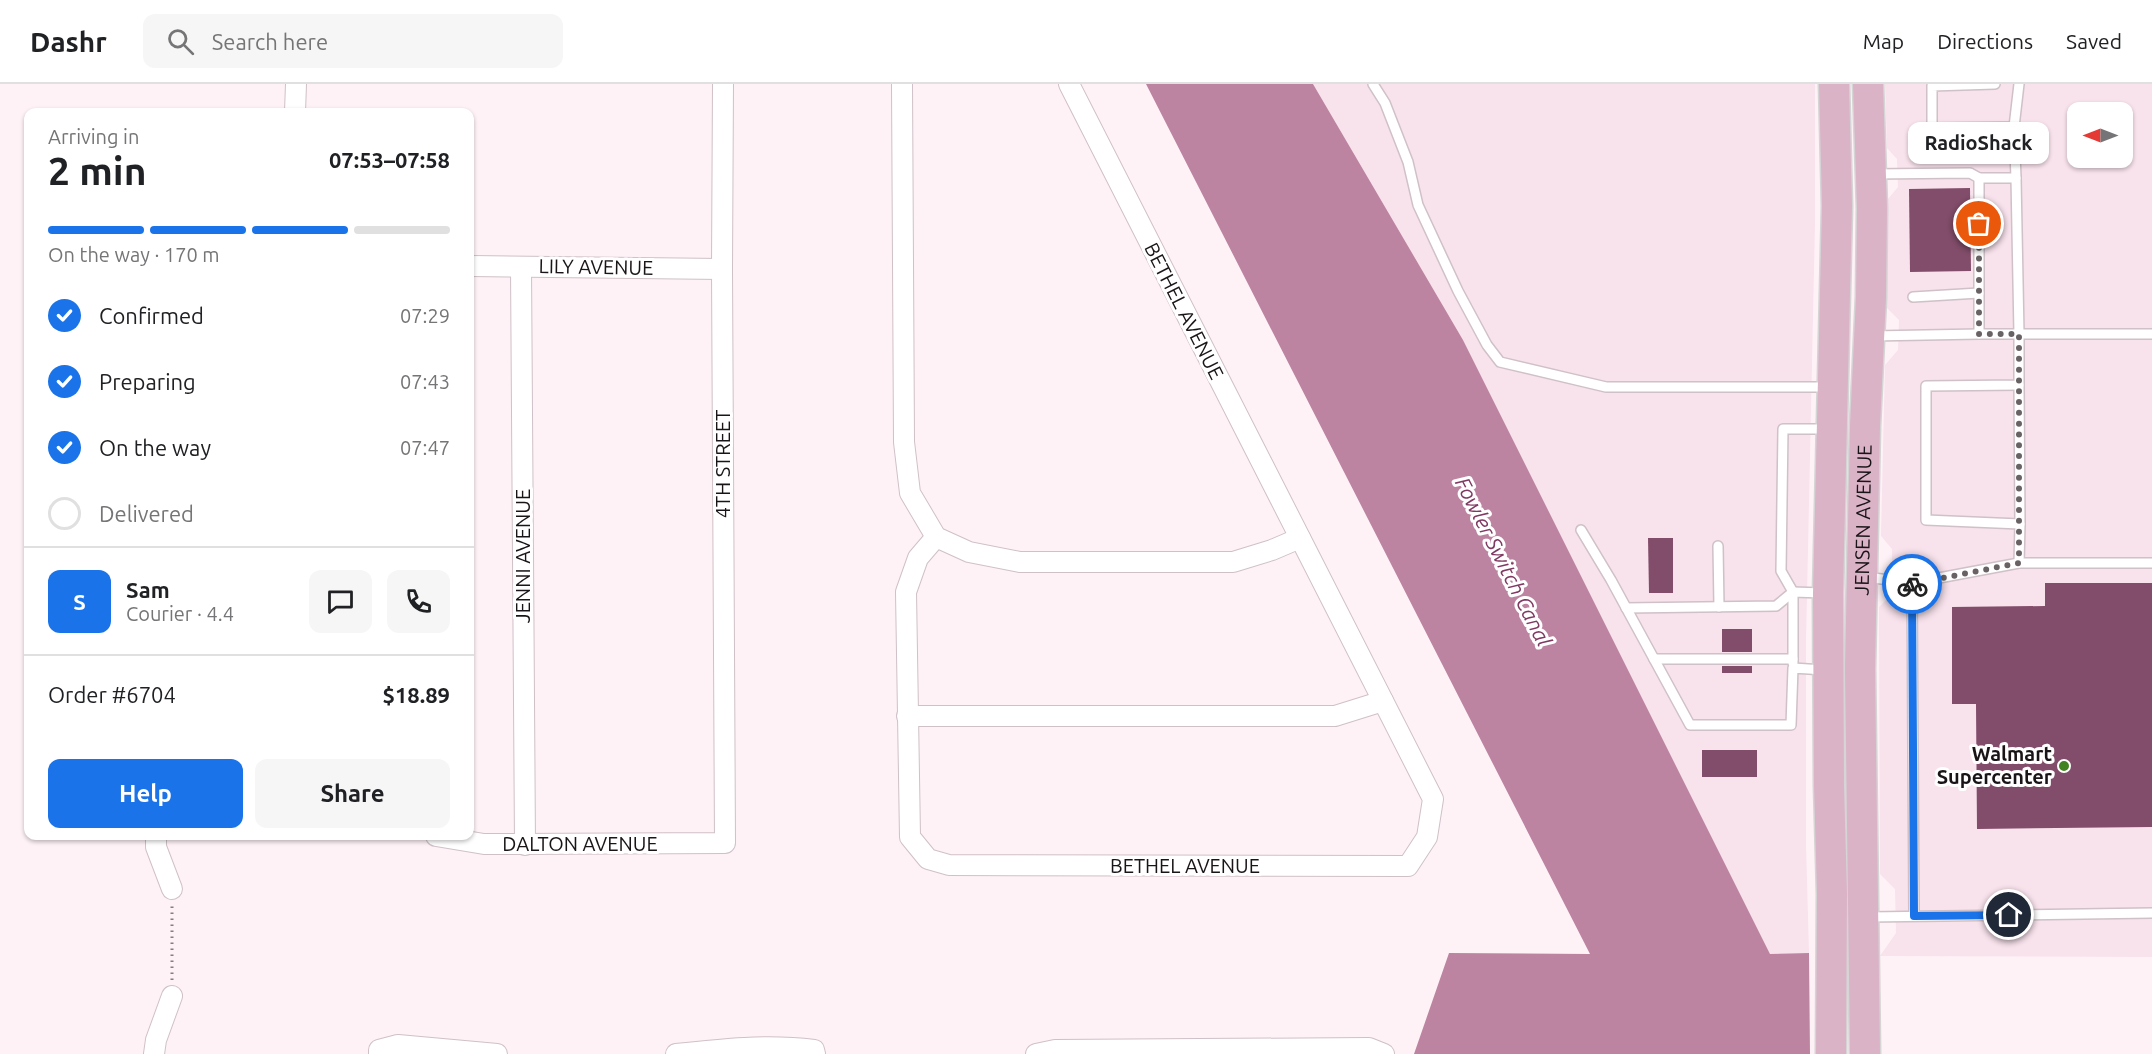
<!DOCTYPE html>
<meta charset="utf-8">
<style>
body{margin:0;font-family:Ubuntu,sans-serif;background:#f6f6f6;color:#202124;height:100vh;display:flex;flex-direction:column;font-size:22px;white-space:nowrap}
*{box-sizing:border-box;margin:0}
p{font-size:20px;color:#757577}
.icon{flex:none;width:33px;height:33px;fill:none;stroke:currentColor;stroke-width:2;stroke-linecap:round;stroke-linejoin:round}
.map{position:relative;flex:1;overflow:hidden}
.side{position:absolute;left:24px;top:24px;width:450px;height:732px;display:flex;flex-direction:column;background:#fff;border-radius:12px;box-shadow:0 2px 4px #0004}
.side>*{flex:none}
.needle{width:39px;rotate:270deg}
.buttons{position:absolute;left:2067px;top:18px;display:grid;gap:12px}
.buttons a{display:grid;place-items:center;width:66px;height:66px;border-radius:12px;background:#fff;box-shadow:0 2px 4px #0004;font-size:30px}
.pin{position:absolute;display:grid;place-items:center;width:51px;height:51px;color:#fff;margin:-26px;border:3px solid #fff;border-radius:50%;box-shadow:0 2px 6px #0007}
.courier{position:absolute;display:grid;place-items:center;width:60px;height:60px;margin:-30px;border:4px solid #1a73e8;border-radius:50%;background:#fff;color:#222;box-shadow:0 2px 8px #0007}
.bubble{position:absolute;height:42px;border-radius:12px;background:#fff;box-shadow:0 2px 4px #0004;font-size:20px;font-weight:700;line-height:42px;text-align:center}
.summary em{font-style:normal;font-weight:700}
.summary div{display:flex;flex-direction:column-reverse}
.summary{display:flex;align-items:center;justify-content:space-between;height:102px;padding:0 24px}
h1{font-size:39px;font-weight:700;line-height:45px}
.bar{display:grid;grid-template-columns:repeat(4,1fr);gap:9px 6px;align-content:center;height:72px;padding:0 24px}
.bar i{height:8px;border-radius:4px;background:#e0e0e0}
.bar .active{background:#1a73e8}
.bar p{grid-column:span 4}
.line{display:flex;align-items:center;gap:15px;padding:0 24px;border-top:2px solid #e0e0e0}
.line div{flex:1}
.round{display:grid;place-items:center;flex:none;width:63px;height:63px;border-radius:12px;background:#f6f6f6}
ol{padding:0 24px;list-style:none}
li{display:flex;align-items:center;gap:18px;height:66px}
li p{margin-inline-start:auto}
li .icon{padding:6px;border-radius:50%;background:#1a73e8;color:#fff;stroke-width:4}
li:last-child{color:#757577}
li i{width:33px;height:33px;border:3px solid #e0e0e0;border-radius:50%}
.action{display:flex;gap:12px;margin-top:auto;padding:12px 24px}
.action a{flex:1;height:69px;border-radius:12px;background:#1a73e8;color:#fff;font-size:24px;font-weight:700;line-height:69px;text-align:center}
.action a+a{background:#f6f6f6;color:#202124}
header{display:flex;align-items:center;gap:36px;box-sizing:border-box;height:84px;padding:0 30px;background:#fff;border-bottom:2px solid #e0e0e0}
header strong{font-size:28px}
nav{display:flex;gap:33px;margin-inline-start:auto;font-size:21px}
.search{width:420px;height:54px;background:#f6f6f6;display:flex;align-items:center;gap:15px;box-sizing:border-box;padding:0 21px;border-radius:12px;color:#757577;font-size:22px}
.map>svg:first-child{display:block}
.built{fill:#f8e2ec;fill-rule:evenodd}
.water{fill:#bd84a1}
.building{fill:#824d6a}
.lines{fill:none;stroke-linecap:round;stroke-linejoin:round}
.service-casing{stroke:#cfc1c7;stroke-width:12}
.minor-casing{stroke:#cfc1c7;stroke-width:22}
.primary-casing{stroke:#d6d5d5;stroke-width:33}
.path{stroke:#847c80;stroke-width:3;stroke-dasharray:1.5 4.5;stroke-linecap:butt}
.service{stroke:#fff;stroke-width:9}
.minor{stroke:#fff;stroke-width:20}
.primary{stroke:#dab3c7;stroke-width:30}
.done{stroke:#696265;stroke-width:6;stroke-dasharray:0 10.8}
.route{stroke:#1a73e8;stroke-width:8}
.poi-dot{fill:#428222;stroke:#fff;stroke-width:2}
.labels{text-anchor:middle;stroke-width:6;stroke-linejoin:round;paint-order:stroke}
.street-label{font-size:20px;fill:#191417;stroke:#fff}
.poi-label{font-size:20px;font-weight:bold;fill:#191417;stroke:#fff;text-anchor:end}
.water-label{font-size:21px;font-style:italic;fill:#803962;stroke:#fff}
</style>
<header>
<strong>Dashr</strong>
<div class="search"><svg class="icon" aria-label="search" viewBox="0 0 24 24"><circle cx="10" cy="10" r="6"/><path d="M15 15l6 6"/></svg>Search here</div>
<nav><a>Map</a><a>Directions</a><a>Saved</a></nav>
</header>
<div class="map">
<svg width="2152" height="970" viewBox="0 0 2152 970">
<rect width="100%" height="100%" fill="#fef2f7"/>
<!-- built -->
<g class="built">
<polygon points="1313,0 1815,0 1815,139 1806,557 1806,761 1809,869 1770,870 1463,256"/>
<path d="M1885,0h267v873l-272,-1 16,-23 -1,-44 -15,-15 -1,-267 13,-13v-45l-11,-13 4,-171 13,-15 1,-30 -13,-13 2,-108 10,-12 -1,-28 -10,-11zM2078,28h44v46h-44z"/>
</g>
<!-- water -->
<polygon class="water" points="1146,0 1313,0 1463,256 1770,870 1809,869 1810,970 1414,970 1449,869 1590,870"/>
<!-- building -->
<g class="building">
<polygon points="1970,104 1971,187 1910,188 1909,105"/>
<polygon points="1648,454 1673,454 1673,509 1649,509"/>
<polygon points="2045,499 2152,499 2152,743 1977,745 1976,620 1952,620 1952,523 2045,522"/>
<rect x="1722" y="545" width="30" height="23"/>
<rect x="1722" y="582" width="30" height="7"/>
<rect x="1702" y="666" width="55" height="27"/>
</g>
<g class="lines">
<defs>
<g id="service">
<polyline points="1373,0 1385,19 1408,78 1418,121 1458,207 1487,261 1500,278 1606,303 1827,303"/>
<polyline points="1995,0 1932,2 1932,44 2014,43 2016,94 1979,94 1979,250 2019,250 2019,301 1926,302 1926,436 2020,440 2019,479 2152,479"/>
<polyline points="2014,43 2019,0"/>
<polyline points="1873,90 1970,89 1979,94"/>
<polyline points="2016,94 2019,250 2152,250"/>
<polyline points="1913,213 1979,209"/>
<polyline points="1872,252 1979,250"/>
<polyline points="2019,301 2020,440"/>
<polyline points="1581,446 1611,496 1690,641 1791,641 1793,584 1824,586"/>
<polyline points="1718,462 1719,523"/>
<polyline points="1866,493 1912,499"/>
<polyline points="1626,524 1776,522 1793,508 1781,487 1783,345 1827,345"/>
<polyline points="1654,575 1793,575"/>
<polyline points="1793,579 1793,508 1823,509"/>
<polyline points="1914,832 1912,499 2019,479"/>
<polyline points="1869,833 2152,829"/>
</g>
<g id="minor">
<polyline points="902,0 904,358 910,409 936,453 969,468 1020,478 1233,478 1272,466 1300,454"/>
<polyline points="295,28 296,0"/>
<polyline points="470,182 722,185"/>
<polyline points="521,183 525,761"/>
<polyline points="936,453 918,474 906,508 910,753 928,775 949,781 1408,782 1427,753 1433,715 1069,0"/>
<polyline points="907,632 1335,632 1383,617"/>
<polyline points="156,752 156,763 172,805"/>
<polyline points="436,752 484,760 725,759 722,185 723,0"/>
<polyline points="154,970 156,956 172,912"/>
<polyline points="379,970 379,966 398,961 497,970"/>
<path d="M676,970c45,-5 92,-10 138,-4l1,4"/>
<polyline points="1036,970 1055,966 1369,964 1384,970"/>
</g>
<g id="primary">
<polyline points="1831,970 1832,810 1829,701 1828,509 1837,122 1834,0"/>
<path id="s1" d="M1865,970l-5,-385 5,-243 6,-129 1,-88 -4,-125"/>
</g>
</defs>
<!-- service casing -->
<use href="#service" class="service-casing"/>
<!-- minor casing -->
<use href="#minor" class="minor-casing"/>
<!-- primary casing -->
<use href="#primary" class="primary-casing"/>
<!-- path -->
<polyline class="path" points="172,896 172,821"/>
<!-- service -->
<use href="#service" class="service"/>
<!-- minor -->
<use href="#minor" class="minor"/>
<!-- primary -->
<use href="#primary" class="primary"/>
</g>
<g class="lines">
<!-- done -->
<polyline class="done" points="1912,500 2019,479 2019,250 1979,250 1979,140"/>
<!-- route -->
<polyline class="route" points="1912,500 1914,832 2009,831"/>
</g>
<!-- markers -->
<circle class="poi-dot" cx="2064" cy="682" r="6"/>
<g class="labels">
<!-- street labels -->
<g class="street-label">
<text transform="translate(596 183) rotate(1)" y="7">LILY AVENUE</text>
<text transform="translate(1184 227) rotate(63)" y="7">BETHEL AVENUE</text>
<text transform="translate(723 380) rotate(-90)" y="7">4TH STREET</text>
<text dy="7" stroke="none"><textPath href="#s1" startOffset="534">JENSEN AVENUE</textPath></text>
<text transform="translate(523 472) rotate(-90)" y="7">JENNI AVENUE</text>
<text x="580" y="767">DALTON AVENUE</text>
<text x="1185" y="789">BETHEL AVENUE</text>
</g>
<!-- poi labels -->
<g class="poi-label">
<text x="2052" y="677">Walmart<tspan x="2052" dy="23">Supercenter</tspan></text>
</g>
<!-- water labels -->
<g class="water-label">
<text transform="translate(1503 478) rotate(63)" y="7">Fowler Switch Canal</text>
</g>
</g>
</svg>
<div class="buttons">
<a><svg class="needle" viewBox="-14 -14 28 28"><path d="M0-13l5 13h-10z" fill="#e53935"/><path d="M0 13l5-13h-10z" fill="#757577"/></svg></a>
</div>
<div class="pin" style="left:1979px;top:140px;background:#ea580c"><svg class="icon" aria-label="bag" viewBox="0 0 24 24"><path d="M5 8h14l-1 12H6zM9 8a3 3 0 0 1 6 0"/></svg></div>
<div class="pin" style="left:2009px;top:831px;background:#1f2937"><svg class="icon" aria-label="home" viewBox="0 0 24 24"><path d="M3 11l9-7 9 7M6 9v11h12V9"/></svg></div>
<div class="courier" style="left:1912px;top:500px"><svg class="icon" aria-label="bike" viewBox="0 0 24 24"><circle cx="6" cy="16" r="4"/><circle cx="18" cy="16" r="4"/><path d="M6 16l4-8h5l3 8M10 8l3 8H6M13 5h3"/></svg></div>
<div class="bubble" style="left:1908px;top:38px;width:141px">RadioShack</div>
<section class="side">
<div class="summary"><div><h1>2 min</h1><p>Arriving in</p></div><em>07:53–07:58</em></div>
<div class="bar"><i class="active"></i><i class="active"></i><i class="active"></i><i></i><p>On the way · 170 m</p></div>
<ol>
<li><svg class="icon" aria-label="check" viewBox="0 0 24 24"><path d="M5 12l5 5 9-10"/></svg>Confirmed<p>07:29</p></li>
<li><svg class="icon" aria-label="check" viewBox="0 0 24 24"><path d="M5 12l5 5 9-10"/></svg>Preparing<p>07:43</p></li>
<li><svg class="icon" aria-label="check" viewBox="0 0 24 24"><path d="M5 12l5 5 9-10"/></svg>On the way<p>07:47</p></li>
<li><i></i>Delivered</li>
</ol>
<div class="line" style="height:108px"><b class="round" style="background:#1a73e8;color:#fff">S</b><div><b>Sam</b><p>Courier · 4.4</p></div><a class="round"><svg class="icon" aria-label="chat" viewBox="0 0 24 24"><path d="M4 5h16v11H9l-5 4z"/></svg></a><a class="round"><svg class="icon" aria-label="phone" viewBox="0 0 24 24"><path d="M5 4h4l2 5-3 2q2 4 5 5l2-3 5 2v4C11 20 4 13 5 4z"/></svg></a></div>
<div class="line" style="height:78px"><div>Order #6704</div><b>$18.89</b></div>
<div class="action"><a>Help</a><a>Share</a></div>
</section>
</div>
